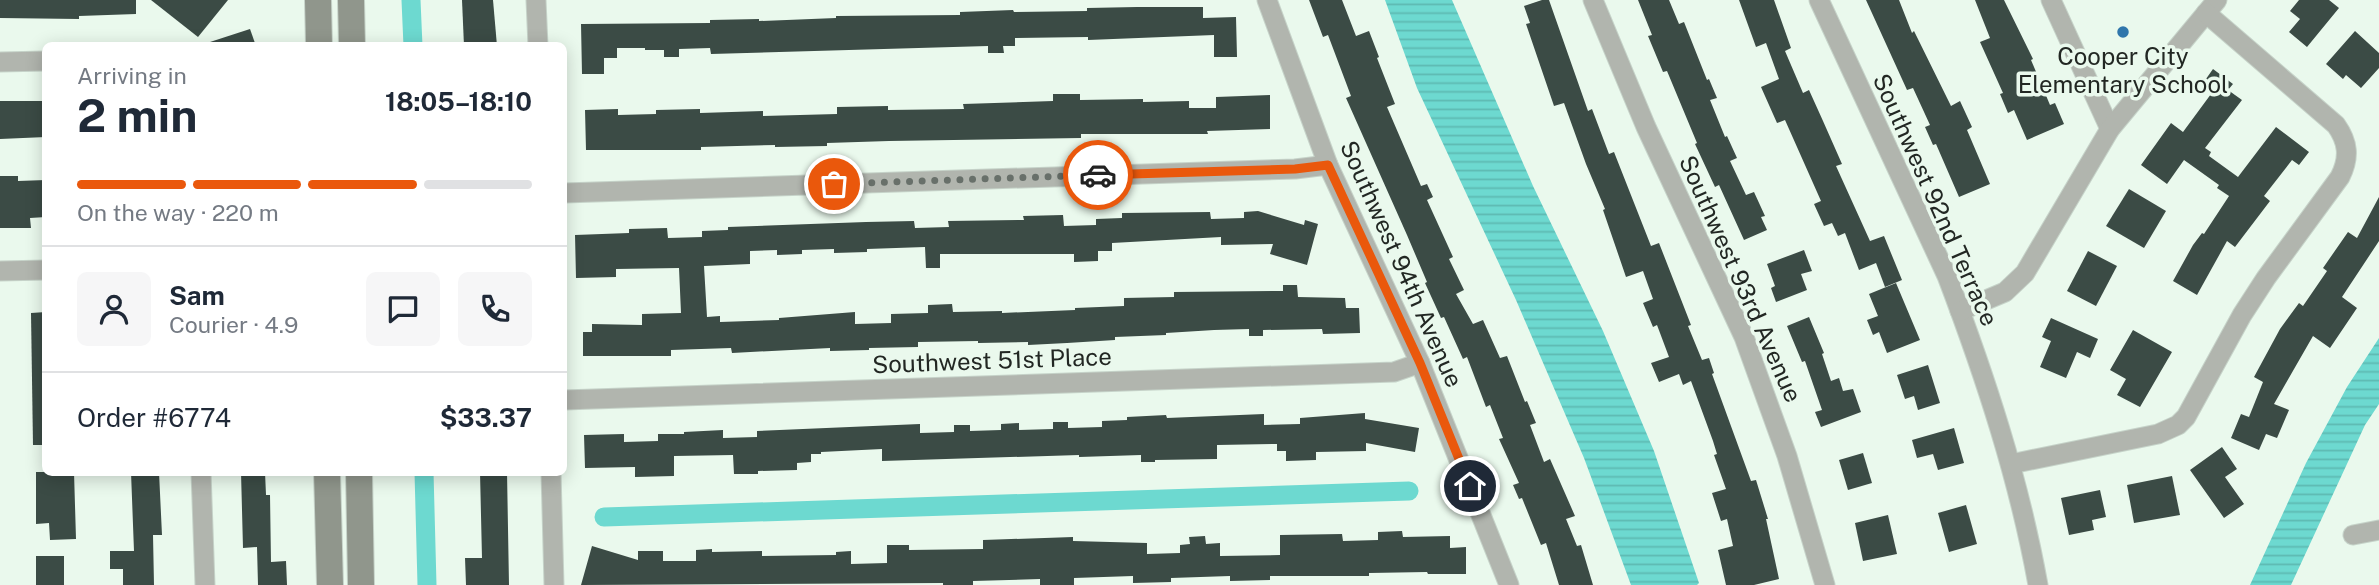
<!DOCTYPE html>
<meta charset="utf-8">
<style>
body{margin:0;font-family:"Public Sans",sans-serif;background:#f6f6f7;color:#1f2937;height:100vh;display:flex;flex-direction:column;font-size:26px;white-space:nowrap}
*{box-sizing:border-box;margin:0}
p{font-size:23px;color:#747a83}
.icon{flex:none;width:38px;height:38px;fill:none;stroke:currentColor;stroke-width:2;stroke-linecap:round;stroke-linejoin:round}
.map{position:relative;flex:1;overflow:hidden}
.panel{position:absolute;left:42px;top:42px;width:525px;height:434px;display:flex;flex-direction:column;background:#fff;border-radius:10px;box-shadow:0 4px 18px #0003}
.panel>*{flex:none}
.pin{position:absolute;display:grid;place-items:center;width:60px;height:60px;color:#fff;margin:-30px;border:4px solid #fff;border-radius:50%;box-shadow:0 2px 7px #0007}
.courier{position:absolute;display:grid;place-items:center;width:70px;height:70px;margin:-35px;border:5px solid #ea580c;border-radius:50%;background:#fff;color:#222;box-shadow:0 2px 9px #0007}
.headline em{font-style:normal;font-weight:700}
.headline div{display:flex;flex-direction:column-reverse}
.headline{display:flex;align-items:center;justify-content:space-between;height:119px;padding:0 35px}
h1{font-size:46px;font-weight:700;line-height:52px}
.bar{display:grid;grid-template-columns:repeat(4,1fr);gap:10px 7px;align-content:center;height:84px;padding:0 35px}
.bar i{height:9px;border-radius:5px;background:#e0e1e3}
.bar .current{background:#ea580c}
.bar p{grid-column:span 4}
.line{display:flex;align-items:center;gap:18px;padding:0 35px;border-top:2px solid #e0e1e3}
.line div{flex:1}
.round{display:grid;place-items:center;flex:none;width:74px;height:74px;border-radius:10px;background:#f6f6f7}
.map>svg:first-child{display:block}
.water{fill:url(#water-rules)}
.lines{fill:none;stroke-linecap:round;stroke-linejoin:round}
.canal{stroke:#6dd9d0;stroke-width:19}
.building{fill:#3b4b45}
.street-casing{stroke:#c6d3c9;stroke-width:21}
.secondary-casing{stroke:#c6d3c9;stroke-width:28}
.street{stroke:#b1b5ae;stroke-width:19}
.secondary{stroke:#90968c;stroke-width:26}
.done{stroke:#68706a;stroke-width:7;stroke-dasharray:0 12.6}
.route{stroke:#ea580c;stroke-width:9}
.poi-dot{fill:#2f76ab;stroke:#eaf9ed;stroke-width:2.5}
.labels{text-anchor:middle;stroke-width:7;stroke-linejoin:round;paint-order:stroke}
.poi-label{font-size:24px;fill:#222723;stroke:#eaf9ed}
.street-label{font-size:24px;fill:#222723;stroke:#eaf9ed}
</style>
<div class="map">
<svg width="2379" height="585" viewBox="0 0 2379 585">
<defs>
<pattern id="water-rules" width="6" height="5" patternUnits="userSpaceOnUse" patternTransform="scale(1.75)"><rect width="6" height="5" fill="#6dd9d0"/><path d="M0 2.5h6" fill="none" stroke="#5ebab2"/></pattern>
</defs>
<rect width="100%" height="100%" fill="#eaf9ed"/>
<!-- water -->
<g class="water">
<polygon points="1385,0 1452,0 1533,186 1603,331 1654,451 1699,583 1697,585 1631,585 1584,458 1516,300 1417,88"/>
<polygon points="2379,338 2379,404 2365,425 2291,585 2250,585 2306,463 2347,387"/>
</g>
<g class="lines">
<!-- canal -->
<g class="canal">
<polyline points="411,0 413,46"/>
<polyline points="424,472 427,585"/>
<polyline points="604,517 1409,491"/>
</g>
</g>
<!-- building -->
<g class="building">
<polygon points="0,0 136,0 136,14 79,16 79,19 0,18"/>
<polygon points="151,0 228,0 198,37"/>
<polygon points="462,0 493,0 497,46 464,46"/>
<polygon points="1309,0 1342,0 1356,36 1369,31 1379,57 1377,58 1395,104 1387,107 1421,186 1427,184 1433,197 1427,200 1453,257 1449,259 1464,290 1456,294 1473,324 1483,320 1500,358 1507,356 1525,402 1527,401 1536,423 1530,425 1544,462 1550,459 1575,516 1566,519 1577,546 1581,545 1593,585 1559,585 1546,543 1541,545 1522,498 1519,499 1513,485 1519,483 1499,439 1503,438 1490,405 1486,407 1467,357 1463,359 1444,317 1441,318 1425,283 1427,282 1407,235 1346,98 1351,96 1328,35 1323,37"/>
<polygon points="1542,0 1549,0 1588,111 1592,109 1609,154 1614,152 1651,246 1659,243 1691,325 1688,326 1702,360 1709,358 1714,373 1712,374 1751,481 1756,480 1768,519 1766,519 1779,579 1754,585 1726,585 1718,550 1733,546 1727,519 1721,521 1712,493 1726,489 1714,455 1717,454 1713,441 1691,381 1683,385 1679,374 1659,382 1651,363 1669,357 1657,325 1653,327 1643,303 1653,299 1643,271 1626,277 1603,210 1605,209 1586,164 1564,103 1554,106 1526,24 1530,23 1524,6"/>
<polygon points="1638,0 1669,0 1679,24 1684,22 1707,80 1709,79 1717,98 1710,100 1725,137 1727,136 1737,158 1730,161 1746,195 1754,192 1765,216 1761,217 1767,230 1744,240 1719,185 1715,187 1695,144 1697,143 1667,71 1663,72 1648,36 1652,35"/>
<polygon points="1739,0 1774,0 1791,48 1785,51 1803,93 1809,90 1823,121 1842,164 1836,166 1870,241 1884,236 1902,280 1885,287 1876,263 1859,270 1845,233 1838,236 1832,223 1824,226 1814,204 1821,201 1785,120 1777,123 1761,87 1779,79 1766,43 1756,47"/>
<polygon points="1866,0 1899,0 1912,33 1914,31 1951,106 1960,101 1972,127 1967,130 1990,184 1959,197 1936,144 1933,145 1925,127 1930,125 1913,88 1907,90"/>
<polygon points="1975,0 2004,0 2033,59 2031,60 2050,105 2055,103 2064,124 2027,140 2014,110 2008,113 2000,94 2003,93 1980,42 1990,38"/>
<polygon points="2299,0 2329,0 2339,8 2307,47 2289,32 2300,19 2290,11"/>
<polygon points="1137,7 1203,7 1203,18 1236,17 1237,57 1214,57 1214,35 1088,40 1088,37 1015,38 1015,46 1003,46 1004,53 988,53 988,46 711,54 710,48 679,49 679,57 664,57 664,50 645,50 645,48 617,48 617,58 604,58 604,74 582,74 581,24 710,23 710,20 759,19 759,21 836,18 836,16 960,15 960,12 1013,10 1014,12 1087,11 1087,8"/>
<polygon points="250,29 256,46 210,46 210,42"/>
<polygon points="2355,31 2379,53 2379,68 2361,88 2346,75 2343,79 2326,64"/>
<polygon points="2213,69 2233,84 2228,90 2242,100 2205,148 2211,152 2209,156 2238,177 2276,127 2309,152 2299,165 2292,160 2264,196 2270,201 2235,247 2227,241 2197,295 2173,281 2193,245 2202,233 2204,234 2229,196 2217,188 2219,185 2184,160 2167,184 2141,165 2171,123 2183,132 2211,94 2201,86"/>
<polygon points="1053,94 1080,94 1080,100 1143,99 1143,102 1189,101 1189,108 1216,108 1216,97 1270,95 1270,129 1207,131 1208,134 1081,134 1081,138 889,141 827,143 827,146 775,147 775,145 701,147 701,150 586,150 585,110 618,109 618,115 656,114 656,110 700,109 700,113 763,111 763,116 837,114 837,107 888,106 888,110 964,109 963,104 1053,101"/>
<polygon points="0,101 46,101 46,137 0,139"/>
<polygon points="0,176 18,176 18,181 46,180 46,217 30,218 31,228 0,228"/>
<polygon points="2129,189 2166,211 2144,248 2106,226"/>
<polygon points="2379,197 2379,241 2342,297 2357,308 2330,348 2313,336 2274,404 2289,410 2277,438 2266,434 2259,450 2231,438 2241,414 2249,417 2263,382 2254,377 2280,329 2299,303 2303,306 2327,271 2323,268 2348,232 2357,238"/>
<polygon points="1258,211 1304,225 1305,220 1318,224 1307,265 1270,254 1273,244 1221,245 1221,237 1112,243 1112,251 1098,251 1098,261 1074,262 1074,254 940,254 940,268 926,268 925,247 867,249 867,252 834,253 834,249 802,250 802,254 777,255 777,250 750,251 750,264 704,266 707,317 720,316 720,322 779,320 779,318 855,312 855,324 891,323 891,314 928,313 928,305 952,304 953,312 1002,311 1002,313 1075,310 1075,308 1124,306 1124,298 1174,297 1174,292 1283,291 1283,285 1297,285 1298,297 1345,298 1346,308 1359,308 1360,333 1323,334 1322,329 1263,330 1263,336 1249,336 1249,329 1214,330 1166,333 1166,335 1115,337 1115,340 1067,343 1028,345 1028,342 978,343 978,341 918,342 918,347 869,348 869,350 830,351 830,348 732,353 731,348 671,350 671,356 583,356 583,332 592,332 592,324 642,325 642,314 681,313 679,268 616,269 616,277 576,278 575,235 629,233 629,229 667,228 668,238 702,237 702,231 728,230 728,227 866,222 914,221 915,228 949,227 948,221 1024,220 1023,216 1063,215 1064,226 1096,225 1096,219 1122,218 1122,213 1210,212 1211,219 1244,218 1244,212"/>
<polygon points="1804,250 1812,271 1801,274 1807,290 1776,302 1771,288 1775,286 1767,264"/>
<polygon points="2088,251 2117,266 2096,306 2067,291"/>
<polygon points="1896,283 1920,340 1887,353 1879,332 1873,335 1867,320 1878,316 1869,294"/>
<polygon points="46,312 46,445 33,445 31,313"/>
<polygon points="1809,317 1824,353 1822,354 1831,381 1839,378 1843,391 1853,389 1861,412 1821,427 1815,412 1822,410 1805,361 1802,362 1787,326"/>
<polygon points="2051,318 2098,339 2090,358 2077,352 2066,378 2040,367 2051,341 2042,337"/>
<polygon points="2133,330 2172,352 2140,407 2117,395 2126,379 2110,370"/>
<polygon points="1928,365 1940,403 1918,410 1914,396 1905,399 1897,375"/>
<polygon points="1365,413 1365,419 1419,428 1415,452 1366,443 1366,451 1316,452 1316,460 1286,461 1286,451 1277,451 1277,444 1217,445 1217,459 1155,460 1155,462 1141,462 1141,455 1079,457 1079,455 882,461 882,449 821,452 821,454 811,454 811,462 797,463 797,470 758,471 758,474 734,474 733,455 674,456 674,476 635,477 635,467 585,468 584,435 624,434 624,442 658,441 658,434 684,434 684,432 723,430 723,438 757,437 757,431 873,426 920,424 920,433 954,432 954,425 970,425 970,431 1001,430 1001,424 1019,423 1019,430 1053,429 1053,422 1068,422 1068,428 1102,427 1102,421 1127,420 1127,417 1166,415 1167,418 1264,414 1264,425 1300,424 1300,418"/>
<polygon points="1954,428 1964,463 1938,470 1933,454 1917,458 1912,440"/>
<polygon points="2222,447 2237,469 2225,477 2244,504 2224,518 2190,470"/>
<polygon points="1863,453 1872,483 1848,490 1839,460"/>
<polygon points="36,472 74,472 76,539 50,540 49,523 36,524"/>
<polygon points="131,472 159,472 162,535 153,535 154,585 123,585 123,569 110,569 110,551 134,551"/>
<polygon points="241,472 265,472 266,495 270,495 271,562 286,561 287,585 258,585 257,547 243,548"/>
<polygon points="480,472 507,472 509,585 466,585 465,558 482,558"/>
<polygon points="2172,476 2180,515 2134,523 2127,485"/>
<polygon points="2100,490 2106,517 2092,520 2094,530 2069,535 2061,498"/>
<polygon points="1966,505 1977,544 1949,552 1938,513"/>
<polygon points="1888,515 1897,554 1863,561 1855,523"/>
<polygon points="1402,531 1403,537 1450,536 1450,548 1466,547 1466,574 1428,574 1427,572 1369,573 1369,576 1270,576 1270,580 1230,581 1230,576 1171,578 1171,582 1133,583 1133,576 1074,578 1074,585 1040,585 1040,579 973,581 973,585 943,585 943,583 581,585 592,546 638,560 638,551 663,551 663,561 696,561 696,550 712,549 712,552 762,551 762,556 836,555 836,552 851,551 851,564 887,563 887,545 909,545 909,550 983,549 983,540 1073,537 1073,541 1147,543 1147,554 1180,553 1180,545 1190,544 1189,537 1205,536 1206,544 1220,543 1220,556 1280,555 1280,535 1342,534 1343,541 1378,540 1378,532"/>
<rect x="36" y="556" width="28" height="29"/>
</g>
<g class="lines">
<defs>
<g id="street">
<polyline points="536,0 538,46"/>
<polyline points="1267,0 1328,165 1420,363 1509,585"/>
<polyline points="1593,0 1646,127 1744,337 1787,456 1825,585"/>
<path d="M1819,0l128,276c38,100 72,203 91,309"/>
<polyline points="2051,0 2110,129"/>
<polyline points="0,62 46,61"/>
<polyline points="564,193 1295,169 1328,165"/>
<polyline points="0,271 46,270"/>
<polyline points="1960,311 2005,292 2025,273 2110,129 2217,0"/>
<polyline points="564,400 1394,372 1420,363"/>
<path d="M2011,464l147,-30 20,-9 8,-8 56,-102 24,-37 74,-101c10,-20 8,-35 -4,-52l-130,-112"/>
<polyline points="201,472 205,585"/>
<polyline points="551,472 554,585"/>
<polyline points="2353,535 2379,530"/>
</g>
<g id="secondary">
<polyline points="318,0 319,46"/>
<polyline points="351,0 352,46"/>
<polyline points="327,472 330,585"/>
<polyline points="359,472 361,585"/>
</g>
</defs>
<!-- street casing -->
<use href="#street" class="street-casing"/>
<!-- secondary casing -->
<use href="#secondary" class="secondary-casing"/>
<!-- street -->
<use href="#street" class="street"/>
<!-- secondary -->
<use href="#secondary" class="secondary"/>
</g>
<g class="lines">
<!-- done -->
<polyline class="done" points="834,184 1098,175"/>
<!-- route -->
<polyline class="route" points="1098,175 1295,169 1328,165 1420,363 1470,486"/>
</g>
<!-- markers -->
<circle class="poi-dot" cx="2123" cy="32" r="7"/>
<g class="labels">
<!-- poi labels -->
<g class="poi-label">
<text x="2123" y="65">Cooper City<tspan x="2123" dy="28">Elementary School</tspan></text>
</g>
<!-- street labels -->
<g class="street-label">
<text transform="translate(1935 200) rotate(66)" y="8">Southwest 92nd Terrace</text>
<text transform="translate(1401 264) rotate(66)" y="8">Southwest 94th Avenue</text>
<text transform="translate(1740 279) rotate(66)" y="8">Southwest 93rd Avenue</text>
<text transform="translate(992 361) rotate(-2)" y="8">Southwest 51st Place</text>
</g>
</g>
</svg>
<div class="pin" style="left:834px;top:184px;background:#ea580c"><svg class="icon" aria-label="bag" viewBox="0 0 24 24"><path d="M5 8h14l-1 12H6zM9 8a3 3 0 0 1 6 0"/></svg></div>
<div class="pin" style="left:1470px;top:486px;background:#1f2937"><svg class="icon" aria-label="home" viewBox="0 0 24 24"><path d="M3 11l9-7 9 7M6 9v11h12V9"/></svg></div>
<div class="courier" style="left:1098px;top:175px"><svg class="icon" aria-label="car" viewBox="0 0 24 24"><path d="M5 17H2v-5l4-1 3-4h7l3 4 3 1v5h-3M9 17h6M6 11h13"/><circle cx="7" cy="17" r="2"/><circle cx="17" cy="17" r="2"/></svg></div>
<section class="panel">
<div class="headline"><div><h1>2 min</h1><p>Arriving in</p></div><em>18:05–18:10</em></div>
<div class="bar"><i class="current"></i><i class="current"></i><i class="current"></i><i></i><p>On the way · 220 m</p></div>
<div class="line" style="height:126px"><a class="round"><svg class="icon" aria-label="person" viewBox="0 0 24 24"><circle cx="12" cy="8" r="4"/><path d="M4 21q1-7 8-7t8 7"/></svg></a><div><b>Sam</b><p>Courier · 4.9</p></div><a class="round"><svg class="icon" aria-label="chat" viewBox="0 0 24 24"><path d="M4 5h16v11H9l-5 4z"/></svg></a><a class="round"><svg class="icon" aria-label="phone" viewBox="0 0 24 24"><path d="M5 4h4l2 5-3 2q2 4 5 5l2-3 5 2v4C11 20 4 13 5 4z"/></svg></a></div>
<div class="line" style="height:91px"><div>Order #6774</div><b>$33.37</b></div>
</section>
</div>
